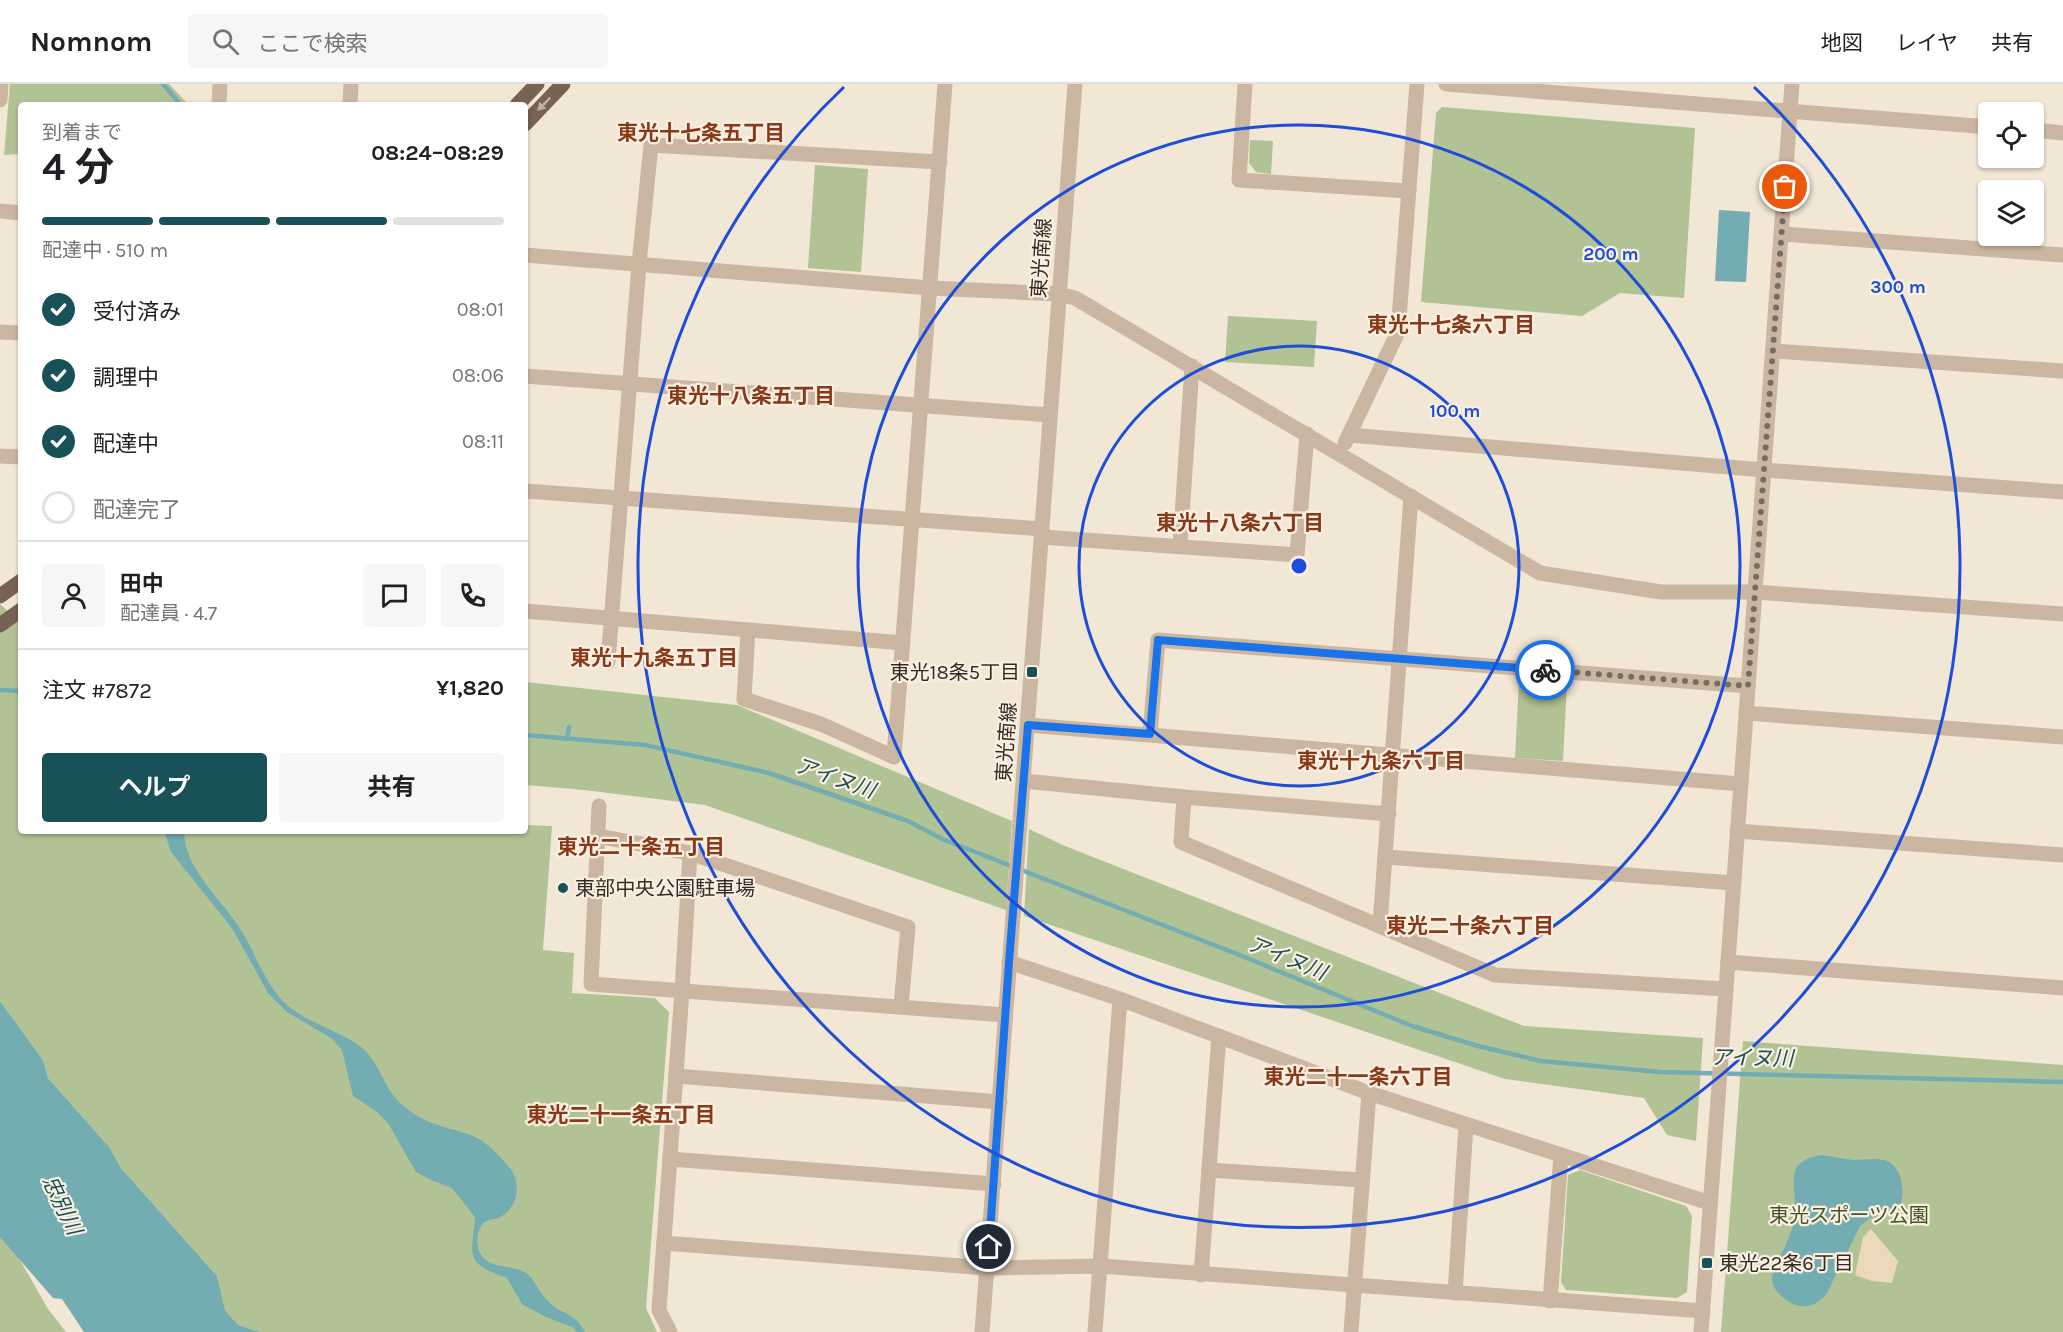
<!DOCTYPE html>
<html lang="ja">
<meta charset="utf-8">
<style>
body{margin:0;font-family:Karla,"Noto Sans JP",sans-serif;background:#f6f6f6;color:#202124;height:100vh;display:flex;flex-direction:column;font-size:22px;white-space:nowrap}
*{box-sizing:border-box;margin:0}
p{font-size:20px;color:#757577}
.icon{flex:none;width:33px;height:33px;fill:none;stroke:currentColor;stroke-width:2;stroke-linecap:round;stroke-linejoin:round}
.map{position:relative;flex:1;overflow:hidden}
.panel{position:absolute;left:18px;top:18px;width:510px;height:732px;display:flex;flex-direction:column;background:#fff;border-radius:6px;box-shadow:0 2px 4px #0004}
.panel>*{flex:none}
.controls{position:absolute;left:1978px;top:18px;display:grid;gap:12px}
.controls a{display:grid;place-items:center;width:66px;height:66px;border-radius:6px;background:#fff;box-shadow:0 2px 4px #0004;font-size:30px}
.pin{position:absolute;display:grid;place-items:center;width:51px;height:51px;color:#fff;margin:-26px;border:3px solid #fff;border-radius:50%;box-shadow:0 2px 6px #0007}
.courier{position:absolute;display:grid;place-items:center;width:60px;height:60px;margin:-30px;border:4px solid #1a73e8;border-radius:50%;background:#fff;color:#222;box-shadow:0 2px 8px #0007}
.summary em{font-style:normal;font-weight:700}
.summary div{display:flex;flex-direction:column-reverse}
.summary{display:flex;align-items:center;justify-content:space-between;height:102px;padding:0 24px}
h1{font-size:39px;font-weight:700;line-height:45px}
.bar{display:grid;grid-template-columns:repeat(4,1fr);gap:9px 6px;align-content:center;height:72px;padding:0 24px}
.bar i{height:8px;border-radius:4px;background:#e0e0e0}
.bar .active{background:#185158}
.bar p{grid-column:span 4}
.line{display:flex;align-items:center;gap:15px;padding:0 24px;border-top:2px solid #e0e0e0}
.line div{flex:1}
.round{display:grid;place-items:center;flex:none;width:63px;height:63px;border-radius:6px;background:#f6f6f6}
ol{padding:0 24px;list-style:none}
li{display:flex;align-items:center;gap:18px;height:66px}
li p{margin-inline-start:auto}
li .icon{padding:6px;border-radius:50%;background:#185158;color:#fff;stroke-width:4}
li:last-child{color:#757577}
li i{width:33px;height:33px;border:3px solid #e0e0e0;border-radius:50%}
.action{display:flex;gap:12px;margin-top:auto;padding:12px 24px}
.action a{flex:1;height:69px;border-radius:6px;background:#185158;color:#fff;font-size:24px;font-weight:700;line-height:69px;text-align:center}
.action a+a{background:#f6f6f6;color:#202124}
header{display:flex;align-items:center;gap:36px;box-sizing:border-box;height:84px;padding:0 30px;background:#fff;border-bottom:2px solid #e0e0e0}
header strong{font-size:28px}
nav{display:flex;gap:33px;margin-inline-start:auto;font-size:21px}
.search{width:420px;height:54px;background:#f6f6f6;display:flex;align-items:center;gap:15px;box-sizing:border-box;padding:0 21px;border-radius:6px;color:#757577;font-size:22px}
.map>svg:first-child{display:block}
.green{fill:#b1c295}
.plaza{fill:#ecd8bb}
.water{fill:#73acb1}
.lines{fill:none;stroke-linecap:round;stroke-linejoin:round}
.stream{stroke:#73acb1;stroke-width:4.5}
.minor{stroke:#cbb6a1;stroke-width:15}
.major{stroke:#786254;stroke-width:15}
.oneway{fill:#c0b0a2}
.done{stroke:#766c62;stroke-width:6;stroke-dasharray:0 10.8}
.route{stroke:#1a73e8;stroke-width:8}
.ring{fill:none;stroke:#1d4ed8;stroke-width:3}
.poi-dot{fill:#185158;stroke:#faf0e2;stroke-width:2}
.labels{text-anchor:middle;stroke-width:4.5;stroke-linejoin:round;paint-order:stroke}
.street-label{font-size:20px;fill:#342a24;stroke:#faf0e2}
.poi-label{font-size:20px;fill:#342a24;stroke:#faf0e2;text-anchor:start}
.park-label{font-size:20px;fill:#425427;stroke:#faf0e2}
.neighbourhood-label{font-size:21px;font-weight:bold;fill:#893818;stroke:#faf0e2}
.water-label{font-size:21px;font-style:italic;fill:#185158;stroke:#faf0e2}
.centre{fill:#1d4ed8;stroke:#faf0e2;stroke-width:3}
.ring-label{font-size:18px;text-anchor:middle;font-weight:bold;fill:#1d4ed8;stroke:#faf0e2;stroke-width:4.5;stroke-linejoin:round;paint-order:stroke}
</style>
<header>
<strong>Nomnom</strong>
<div class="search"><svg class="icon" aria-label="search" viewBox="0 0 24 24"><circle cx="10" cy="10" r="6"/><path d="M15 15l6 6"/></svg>ここで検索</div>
<nav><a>地図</a><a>レイヤ</a><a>共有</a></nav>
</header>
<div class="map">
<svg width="2063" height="1248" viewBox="0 0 2063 1248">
<rect width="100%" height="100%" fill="#f2e6d5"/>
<!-- green -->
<g class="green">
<polygon points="10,0 169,0 189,21 21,21 21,70 4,71"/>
<polygon points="1442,23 1695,44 1684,214 1620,209 1582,232 1421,218 1436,29"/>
<polygon points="1250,56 1273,57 1271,90 1256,88 1249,79"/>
<polygon points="815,81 868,85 861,188 808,184"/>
<polygon points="1228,232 1317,237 1314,283 1225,278"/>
<polygon points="0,520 21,539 21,747 525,747 525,741 552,742 543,866 574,869 572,909 655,914 669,928 646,1224 657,1248 260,1248 238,1241 225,1226 217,1192 121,1084 110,1064 48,994 43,976 0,917"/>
<polygon points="1519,596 1567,599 1563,677 1515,674"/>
<polygon points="525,598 737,621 1012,737 1006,826 705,721 584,706 525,701"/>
<polygon points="1029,745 1065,762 1524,942 1703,954 1696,1057 1667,1051 1644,1014 1505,995 1024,832"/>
<polygon points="1743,957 2063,981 2063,1248 1721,1248"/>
<polygon points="1580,1086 1686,1122 1692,1132 1687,1208 1677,1214 1566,1206 1561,1198 1568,1091"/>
<polygon points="0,1141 48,1225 66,1248 0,1248"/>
</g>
<!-- plaza -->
<polygon class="plaza" points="1871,1145 1898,1177 1892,1199 1872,1197 1855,1191 1863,1153"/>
<!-- water -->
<g class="water">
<polygon points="1719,126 1750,128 1746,198 1715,197"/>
<path d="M164,747h20c0,36 34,65 53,93 17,24 25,55 46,77 21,22 54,28 78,46 20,16 23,45 45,61 10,8 20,13 32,17 13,5 26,6 39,13 12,6 24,20 33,30 12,16 8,41 -12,50 -6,2 -12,1 -16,7 -5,6 -6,19 -3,26 9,20 31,12 47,22 9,6 13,20 22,28 14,15 26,10 37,31h-9l-2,-4 -30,-12 -22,-12 -15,-26c-44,-16 -35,-21 -32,-61l-23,-29 -21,-8 -15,-8 -28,-49 -11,-11 -24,-16 -11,-46 -11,-12 -44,-26 -19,-19 -36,-65 -61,-76z"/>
<polygon points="0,917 43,976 48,994 110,1064 121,1084 217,1192 225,1226 238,1241 260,1248 84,1248 62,1215 53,1214 0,1153"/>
<path d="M1821,1071c11,1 22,4 33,5 9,0 20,-2 29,0 18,3 22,28 18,43l-31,15 -10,8 -34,69c-5,5 -11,10 -19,11 -14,3 -37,-15 -35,-29 0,-4 4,-9 5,-13 7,-14 15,-32 18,-47 2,-15 -5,-38 2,-50 5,-8 16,-10 24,-12z"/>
</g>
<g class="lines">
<!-- stream -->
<g class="stream">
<polyline points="163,0 181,21"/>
<polyline points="0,606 21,607"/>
<polyline points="525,651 645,661 769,689 908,737 942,755 1237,870 1412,942 1478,962 1541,977 1660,988 2063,998"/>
<polyline points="567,655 569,643"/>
</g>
<!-- minor -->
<g class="minor">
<polyline points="1245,0 1239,96 1409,107"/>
<polyline points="1446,0 1989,43"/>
<polyline points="0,16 1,0"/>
<polyline points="219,21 220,0"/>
<polyline points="350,21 351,0"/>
<polyline points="2034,46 2063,49"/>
<polyline points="0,127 21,129"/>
<polyline points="1783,150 2063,171"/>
<polyline points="525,171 930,204 1059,210 1075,214 1540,489 1661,508 1754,508 2063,530"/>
<polyline points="0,248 21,249"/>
<polyline points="1773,267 2063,287"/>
<polyline points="525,292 1050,331"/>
<polyline points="1349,351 1764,386 2063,408"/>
<polyline points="1345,359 1398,248 1417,0"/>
<polyline points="0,372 21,373"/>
<polyline points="525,407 1042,445"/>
<polyline points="1042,453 1297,471 1307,350"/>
<polyline points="1180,462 1192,282"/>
<polyline points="525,527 903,559"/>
<polyline points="748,546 744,615 821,640 894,673 945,0"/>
<polyline points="608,578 639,180 651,61 940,78"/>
<polyline points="1746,629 2063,653"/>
<polyline points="1028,641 1741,700"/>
<polyline points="1150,650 1158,556 1748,602"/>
<polyline points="1024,697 1184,713 1389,730"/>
<polyline points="1184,713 1181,758 1495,891 1726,905"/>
<polyline points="599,722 591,900 1005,931"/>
<polyline points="1737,747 2063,771"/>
<polyline points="597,752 690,769 908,843 901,922"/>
<polyline points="1386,773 1734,799"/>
<polyline points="1380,841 1411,412"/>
<polyline points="1009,878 1120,915 1369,1009 1710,1119"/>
<polyline points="1728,878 2063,904"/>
<polyline points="676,992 1000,1018"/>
<polyline points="670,1075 994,1100"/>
<polyline points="1209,1086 1361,1096"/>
<polyline points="664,1159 987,1184 1100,1182 1703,1227"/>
<polyline points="1201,1191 1219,952"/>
<polyline points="1455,1209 1466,1041"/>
<polyline points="1550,1217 1561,1071"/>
<polyline points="670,1248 659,1226 682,907 690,769"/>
<polyline points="982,1248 1075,0"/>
<polyline points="1095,1248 1120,915"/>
<polyline points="1351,1248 1369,1009"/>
<polyline points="1701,1248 1792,0"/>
</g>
<!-- major -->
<g class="major">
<polyline points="517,21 537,0"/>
<polyline points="525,40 563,0"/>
<polyline points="0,512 21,497"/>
<polyline points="0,541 21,526"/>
</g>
</g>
<!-- one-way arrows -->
<defs><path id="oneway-solid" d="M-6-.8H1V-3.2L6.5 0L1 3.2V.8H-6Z" transform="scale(1.5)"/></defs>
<use class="oneway" href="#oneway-solid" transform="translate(544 20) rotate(134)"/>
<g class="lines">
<!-- done -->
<polyline class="done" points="1545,586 1748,602 1785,103"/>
<!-- route -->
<polyline class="route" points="989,1163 1009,878 1028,641 1150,650 1158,556 1545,586"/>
</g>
<!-- distance rings -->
<g class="ring">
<circle cx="1299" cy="482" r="220"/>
<circle cx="1299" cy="482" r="441"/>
<path d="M1754 3A661 661 0 1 1 844 3"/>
</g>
<!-- markers -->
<g class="poi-dot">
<rect x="1026" y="582" width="12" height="12" rx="3"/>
<circle cx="563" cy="804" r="6"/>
<rect x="1701" y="1173" width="12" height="12" rx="3"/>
</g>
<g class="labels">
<!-- street labels -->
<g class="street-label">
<text transform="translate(1041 174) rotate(-86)" y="7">東光南線</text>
<text transform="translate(1006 658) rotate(-86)" y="7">東光南線</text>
</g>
<!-- poi labels -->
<g class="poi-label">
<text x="1020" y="595" text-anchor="end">東光18条5丁目</text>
<text x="575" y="811">東部中央公園駐車場</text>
<text x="1719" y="1186">東光22条6丁目</text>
</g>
<!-- park labels -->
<g class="park-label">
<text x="1849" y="1138">東光スポーツ公園</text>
</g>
<!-- neighbourhood labels -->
<g class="neighbourhood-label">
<text x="701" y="56">東光十七条五丁目</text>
<text x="1451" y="248">東光十七条六丁目</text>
<text x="751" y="319">東光十八条五丁目</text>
<text x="1240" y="446">東光十八条六丁目</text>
<text x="654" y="581">東光十九条五丁目</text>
<text x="1381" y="684">東光十九条六丁目</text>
<text x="641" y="770">東光二十条五丁目</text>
<text x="1470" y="849">東光二十条六丁目</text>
<text x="1358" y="1000">東光二十一条六丁目</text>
<text x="621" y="1038">東光二十一条五丁目</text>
</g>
<!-- water labels -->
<g class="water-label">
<text transform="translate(835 694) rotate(19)" y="7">アイヌ川</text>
<text transform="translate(1287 874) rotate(22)" y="7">アイヌ川</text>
<text transform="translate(1752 974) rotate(1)" y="7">アイヌ川</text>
<text transform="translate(62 1121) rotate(64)" y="7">忠別川</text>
</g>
</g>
<circle cx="1299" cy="482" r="9" class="centre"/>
<g class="ring-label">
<text x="1611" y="176">200 m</text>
<text x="1898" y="209">300 m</text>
<text x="1455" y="333">100 m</text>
</g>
</svg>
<div class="controls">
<a><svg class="icon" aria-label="locate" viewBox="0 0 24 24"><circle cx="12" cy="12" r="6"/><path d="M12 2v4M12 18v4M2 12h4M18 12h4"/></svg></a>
<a><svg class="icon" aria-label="layers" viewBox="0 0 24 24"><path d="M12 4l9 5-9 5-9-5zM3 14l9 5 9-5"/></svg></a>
</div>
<div class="pin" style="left:1785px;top:103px;background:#ea580c"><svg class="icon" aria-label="bag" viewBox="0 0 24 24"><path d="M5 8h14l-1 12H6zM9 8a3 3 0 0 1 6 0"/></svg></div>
<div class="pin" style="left:989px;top:1163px;background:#1f2937"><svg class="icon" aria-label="home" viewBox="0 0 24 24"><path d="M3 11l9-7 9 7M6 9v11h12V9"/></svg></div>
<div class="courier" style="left:1545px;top:586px"><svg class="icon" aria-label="bike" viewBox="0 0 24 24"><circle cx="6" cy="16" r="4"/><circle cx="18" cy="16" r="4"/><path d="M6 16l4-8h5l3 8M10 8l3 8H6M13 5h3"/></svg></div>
<section class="panel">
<div class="summary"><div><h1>4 分</h1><p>到着まで</p></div><em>08:24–08:29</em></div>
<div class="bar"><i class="active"></i><i class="active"></i><i class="active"></i><i></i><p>配達中 · 510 m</p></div>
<ol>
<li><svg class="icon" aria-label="check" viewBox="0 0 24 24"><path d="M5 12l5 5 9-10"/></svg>受付済み<p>08:01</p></li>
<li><svg class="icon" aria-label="check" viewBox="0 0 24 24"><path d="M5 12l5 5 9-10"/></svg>調理中<p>08:06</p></li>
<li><svg class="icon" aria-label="check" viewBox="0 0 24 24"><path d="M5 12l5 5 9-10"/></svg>配達中<p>08:11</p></li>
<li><i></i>配達完了</li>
</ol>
<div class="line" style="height:108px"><a class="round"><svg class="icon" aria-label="person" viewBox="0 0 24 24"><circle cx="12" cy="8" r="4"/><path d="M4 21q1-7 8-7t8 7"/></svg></a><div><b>田中</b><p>配達員 · 4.7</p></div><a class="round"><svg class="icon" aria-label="chat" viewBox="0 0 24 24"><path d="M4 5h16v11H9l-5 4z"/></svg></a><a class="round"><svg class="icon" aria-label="phone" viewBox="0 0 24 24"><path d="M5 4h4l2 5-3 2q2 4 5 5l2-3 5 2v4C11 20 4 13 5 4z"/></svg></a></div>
<div class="line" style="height:78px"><div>注文 #7872</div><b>¥1,820</b></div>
<div class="action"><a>ヘルプ</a><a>共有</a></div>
</section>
</div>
